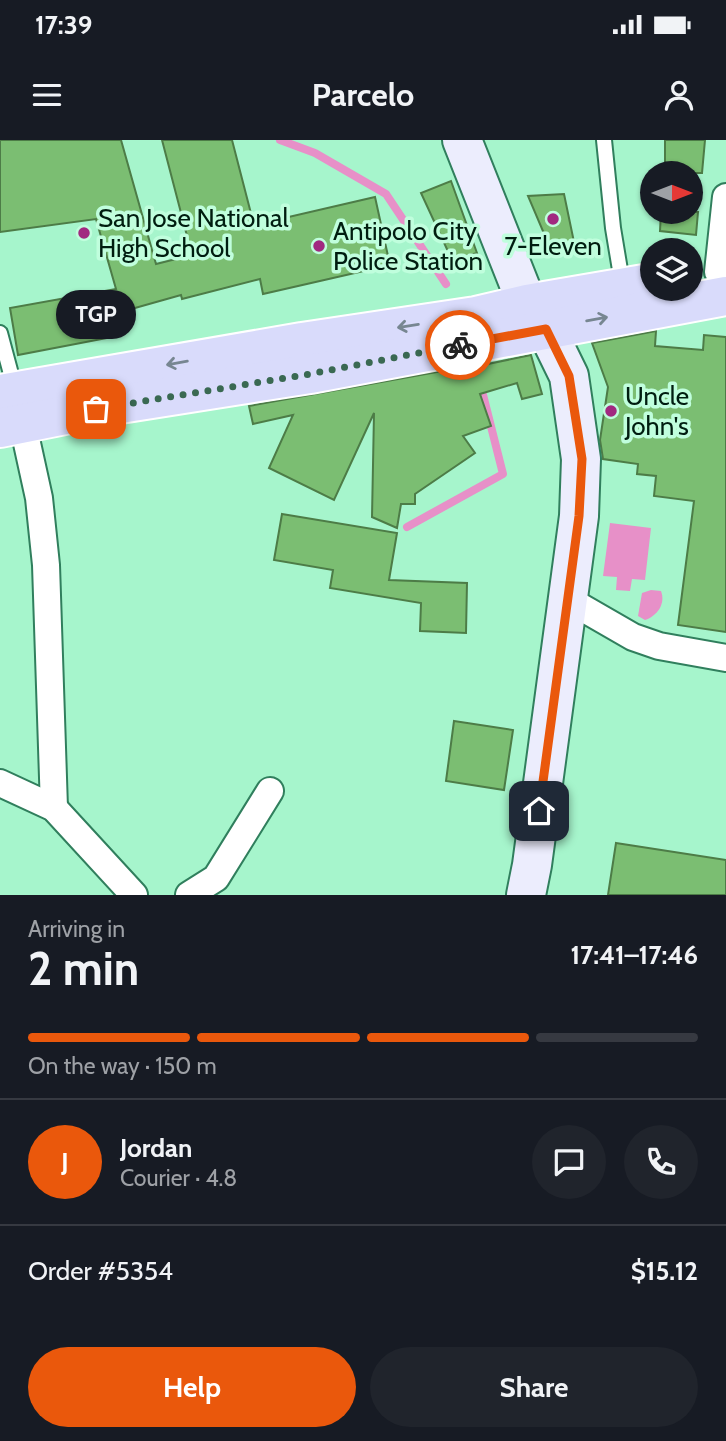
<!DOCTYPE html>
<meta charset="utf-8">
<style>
body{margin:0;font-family:Cabin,sans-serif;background:#20242c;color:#f1f3f6;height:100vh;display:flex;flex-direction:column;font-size:26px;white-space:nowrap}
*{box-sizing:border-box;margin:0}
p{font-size:23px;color:#9ea1a6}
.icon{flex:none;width:38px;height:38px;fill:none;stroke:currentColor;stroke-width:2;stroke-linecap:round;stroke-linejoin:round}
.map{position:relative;height:755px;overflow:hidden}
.sheet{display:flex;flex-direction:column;background:#171b24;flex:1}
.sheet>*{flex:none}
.needle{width:46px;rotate:90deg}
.buttons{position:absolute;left:640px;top:21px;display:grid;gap:14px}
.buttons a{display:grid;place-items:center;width:63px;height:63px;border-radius:50%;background:#171b24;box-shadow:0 2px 5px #0004;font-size:35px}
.pin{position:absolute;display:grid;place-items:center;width:60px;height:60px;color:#fff;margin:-30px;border-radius:14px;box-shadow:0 4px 10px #0006}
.courier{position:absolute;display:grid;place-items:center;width:70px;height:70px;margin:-35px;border:5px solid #ea580c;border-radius:50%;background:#fff;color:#222;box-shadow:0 2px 9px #0007}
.bubble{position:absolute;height:49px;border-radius:24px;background:#171b24;box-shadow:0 2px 5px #0004;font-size:23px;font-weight:700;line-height:49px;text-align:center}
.overview em{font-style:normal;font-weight:700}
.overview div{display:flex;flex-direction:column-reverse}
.overview{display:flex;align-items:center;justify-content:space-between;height:119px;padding:0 28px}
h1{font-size:46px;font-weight:700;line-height:52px}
.bar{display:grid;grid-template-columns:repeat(4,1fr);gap:10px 7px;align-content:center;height:84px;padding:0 28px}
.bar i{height:9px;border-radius:5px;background:#363941}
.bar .on{background:#ea580c}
.bar p{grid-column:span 4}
.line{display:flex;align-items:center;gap:18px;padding:0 28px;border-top:2px solid #363941}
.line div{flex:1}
.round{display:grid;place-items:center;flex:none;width:74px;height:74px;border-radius:37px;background:#20242c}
.button{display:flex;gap:14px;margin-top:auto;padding:14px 28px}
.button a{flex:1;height:80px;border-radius:42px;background:#ea580c;color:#fff;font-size:28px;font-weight:700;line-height:80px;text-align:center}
.button a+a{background:#20242c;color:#f1f3f6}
.status{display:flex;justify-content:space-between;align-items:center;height:49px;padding:0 35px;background:#171b24;direction:ltr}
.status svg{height:19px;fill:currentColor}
header{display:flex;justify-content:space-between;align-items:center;height:91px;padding:0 28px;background:#171b24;font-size:32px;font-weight:700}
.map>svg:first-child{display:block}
.water{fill:#e790c8}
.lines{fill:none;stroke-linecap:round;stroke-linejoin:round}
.stream{stroke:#e790c8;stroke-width:8}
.building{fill:#7bbe72;stroke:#4d7c47;stroke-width:2}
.lane-casing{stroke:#307f5d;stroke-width:18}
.street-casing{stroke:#307f5d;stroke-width:30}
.secondary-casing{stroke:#307f5d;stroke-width:42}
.primary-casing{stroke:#fff;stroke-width:42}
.lane{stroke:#fff;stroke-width:14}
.street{stroke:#fff;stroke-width:26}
.secondary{stroke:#ecedfd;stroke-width:38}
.primary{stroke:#d9dbfb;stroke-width:38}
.oneway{stroke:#778691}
.done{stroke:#3a6952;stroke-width:7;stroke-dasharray:0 12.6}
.route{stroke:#ea580c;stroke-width:9}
.poi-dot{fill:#a12980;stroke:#c0fedd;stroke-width:2.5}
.labels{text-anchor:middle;stroke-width:7;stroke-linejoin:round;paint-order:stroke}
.poi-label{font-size:26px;fill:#001d10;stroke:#c0fedd;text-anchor:start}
</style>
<div class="status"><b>17:39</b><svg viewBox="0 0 49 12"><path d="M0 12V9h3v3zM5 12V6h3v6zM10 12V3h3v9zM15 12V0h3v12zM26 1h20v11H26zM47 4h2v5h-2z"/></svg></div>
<header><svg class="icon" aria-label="menu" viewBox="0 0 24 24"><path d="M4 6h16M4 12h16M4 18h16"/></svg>Parcelo<svg class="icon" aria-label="person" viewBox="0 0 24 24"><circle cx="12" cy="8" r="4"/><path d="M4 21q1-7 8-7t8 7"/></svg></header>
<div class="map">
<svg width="726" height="755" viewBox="0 0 726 755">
<rect width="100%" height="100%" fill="#a6f5cc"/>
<!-- water -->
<g class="water">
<polygon points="610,383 651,388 645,440 632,439 630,451 616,450 617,437 603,436"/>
<path d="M651,450l10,1c5,13 -4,25 -16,29l-7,-4 4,-23z"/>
</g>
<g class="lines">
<!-- stream -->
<g class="stream">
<polyline points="280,0 315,13 386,54 446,144"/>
<polyline points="407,387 503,334 474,219"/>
</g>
</g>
<!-- building -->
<g class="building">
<polygon points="0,0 121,0 156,124 192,115 162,0 232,0 254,85 375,57 390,125 263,154 260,139 182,159 181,155 103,177 107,198 18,215 10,168 116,149 96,79 0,92"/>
<polygon points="665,0 705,0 702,33 665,33"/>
<polygon points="451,41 477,113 452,120 421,53"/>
<polygon points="564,54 574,102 548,103 528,56"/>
<polygon points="661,72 698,72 696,95 660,91"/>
<polygon points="656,191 655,206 703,210 704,195 726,197 726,492 678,485 694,361 654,356 656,336 637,334 638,324 603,319 600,300 608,247 592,203"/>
<polygon points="531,215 542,254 522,259 517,243 480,254 491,286 463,296 475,313 415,354 415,364 401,364 397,388 372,377 374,273 334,360 269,328 293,275 253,284 249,266 459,228 459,230"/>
<polygon points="282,374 397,393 389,440 467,443 466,493 420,491 421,463 330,448 333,430 274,420"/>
<polygon points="454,581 513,590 504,650 446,641"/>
<polygon points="616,703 726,720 726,755 608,755"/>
</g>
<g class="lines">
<defs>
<g id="lane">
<polyline points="604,0 613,88 623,148"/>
<polyline points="0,193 15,249"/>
</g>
<g id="street">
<polyline points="718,132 726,57"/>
<polyline points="23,285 39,358 46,425 54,668"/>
<polyline points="567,459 633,497 659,506 726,518"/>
<polyline points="0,643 54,668 134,755"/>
<polyline points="189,755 216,738 270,651"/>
</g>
<g id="secondary">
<polyline points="462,0 527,164"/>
<polyline points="526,755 532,725 579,376 581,319 569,236 546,189"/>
</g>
<g id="primary">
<polyline points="0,254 302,202 476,176 527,164 650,143"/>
<polyline points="0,288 120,264 310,234 726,156"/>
</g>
</defs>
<!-- lane casing -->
<use href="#lane" class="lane-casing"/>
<!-- street casing -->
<use href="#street" class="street-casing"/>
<!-- secondary casing -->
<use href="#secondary" class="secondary-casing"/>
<!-- primary casing -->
<use href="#primary" class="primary-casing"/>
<!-- lane -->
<use href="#lane" class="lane"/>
<!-- street -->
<use href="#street" class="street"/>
<!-- secondary -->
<use href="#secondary" class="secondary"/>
<!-- primary -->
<use href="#primary" class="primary"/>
</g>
<!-- one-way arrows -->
<defs><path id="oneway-shaft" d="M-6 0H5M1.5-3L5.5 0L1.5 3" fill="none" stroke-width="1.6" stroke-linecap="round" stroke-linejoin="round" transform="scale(1.75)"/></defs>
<g class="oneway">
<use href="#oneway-shaft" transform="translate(597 179) rotate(-10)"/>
<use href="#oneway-shaft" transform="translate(408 186) rotate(171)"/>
<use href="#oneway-shaft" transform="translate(177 223) rotate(170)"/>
</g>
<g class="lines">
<!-- done -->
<polyline class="done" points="96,269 310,234 460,205"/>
<!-- route -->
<polyline class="route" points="460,205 546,189 569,236 582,319 579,376 539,671"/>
</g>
<!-- markers -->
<g class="poi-dot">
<circle cx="553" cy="79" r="7"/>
<circle cx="84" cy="93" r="7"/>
<circle cx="319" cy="106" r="7"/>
<circle cx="611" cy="271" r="7"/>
</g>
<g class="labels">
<!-- poi labels -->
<g class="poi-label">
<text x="98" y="87">San Jose National<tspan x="98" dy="30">High School</tspan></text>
<text x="333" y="100">Antipolo City<tspan x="333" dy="30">Police Station</tspan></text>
<text x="553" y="115" text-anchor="middle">7-Eleven</text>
<text x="625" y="265">Uncle<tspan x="625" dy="30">John's</tspan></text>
</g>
</g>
</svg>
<div class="buttons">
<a><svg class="needle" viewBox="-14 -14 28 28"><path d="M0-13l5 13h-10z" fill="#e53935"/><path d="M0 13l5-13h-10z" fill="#9ea1a6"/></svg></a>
<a><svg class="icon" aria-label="layers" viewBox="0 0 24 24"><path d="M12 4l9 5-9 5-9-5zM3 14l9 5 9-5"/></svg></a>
</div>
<div class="pin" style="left:96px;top:269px;background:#ea580c"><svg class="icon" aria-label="bag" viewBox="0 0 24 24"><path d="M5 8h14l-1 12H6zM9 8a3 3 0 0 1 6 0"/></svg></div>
<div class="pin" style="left:539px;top:671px;background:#1f2937"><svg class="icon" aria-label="home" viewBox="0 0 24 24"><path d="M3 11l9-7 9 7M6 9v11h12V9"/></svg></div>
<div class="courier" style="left:460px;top:205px"><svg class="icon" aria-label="bike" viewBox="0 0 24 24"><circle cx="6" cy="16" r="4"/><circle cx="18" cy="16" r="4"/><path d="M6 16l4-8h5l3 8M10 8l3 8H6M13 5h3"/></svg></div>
<div class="bubble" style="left:56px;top:150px;width:80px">TGP</div>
</div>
<section class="sheet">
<div class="overview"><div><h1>2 min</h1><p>Arriving in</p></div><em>17:41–17:46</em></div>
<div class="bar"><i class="on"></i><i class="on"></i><i class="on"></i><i></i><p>On the way · 150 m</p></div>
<div class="line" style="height:126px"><b class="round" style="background:#ea580c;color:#fff">J</b><div><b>Jordan</b><p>Courier · 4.8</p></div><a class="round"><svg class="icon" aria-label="chat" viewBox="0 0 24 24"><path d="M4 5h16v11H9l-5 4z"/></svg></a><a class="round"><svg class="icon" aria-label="phone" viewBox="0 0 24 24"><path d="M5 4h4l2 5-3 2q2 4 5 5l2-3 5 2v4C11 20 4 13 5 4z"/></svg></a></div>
<div class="line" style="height:91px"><div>Order #5354</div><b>$15.12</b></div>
<div class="button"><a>Help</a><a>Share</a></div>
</section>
